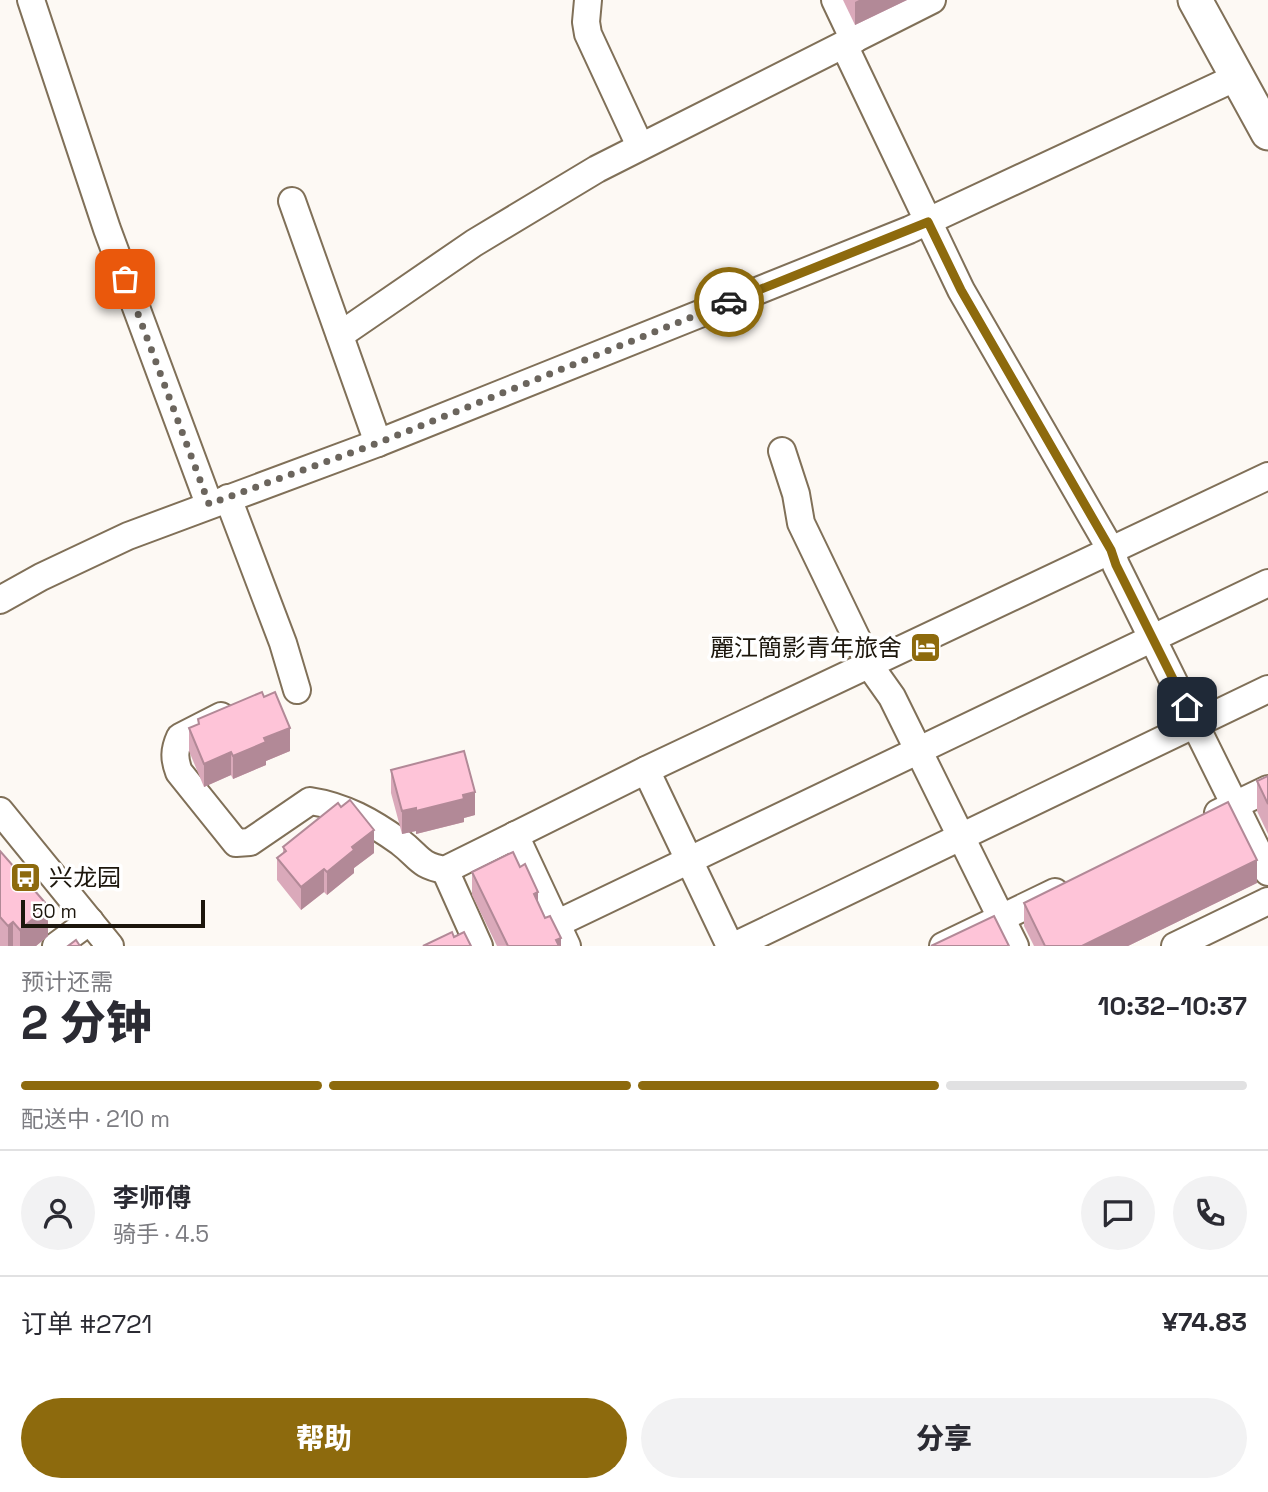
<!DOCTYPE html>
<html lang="zh">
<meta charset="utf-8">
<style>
body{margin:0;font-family:"Space Grotesk","Noto Sans SC",sans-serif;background:#f2f2f3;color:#2b2b33;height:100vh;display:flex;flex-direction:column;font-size:26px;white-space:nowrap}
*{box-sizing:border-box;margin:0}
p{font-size:23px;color:#7c7c81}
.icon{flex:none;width:38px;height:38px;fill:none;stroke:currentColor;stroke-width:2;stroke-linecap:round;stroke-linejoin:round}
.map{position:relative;height:946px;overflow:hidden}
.details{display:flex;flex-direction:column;background:#fff;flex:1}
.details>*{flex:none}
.scale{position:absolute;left:21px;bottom:18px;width:184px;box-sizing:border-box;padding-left:7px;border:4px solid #1c160c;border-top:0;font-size:19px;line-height:24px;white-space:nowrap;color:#1c160c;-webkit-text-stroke:5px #fff;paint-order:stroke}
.pin{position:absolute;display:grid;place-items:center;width:60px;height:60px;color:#fff;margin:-30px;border-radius:14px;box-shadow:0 4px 10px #0006}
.courier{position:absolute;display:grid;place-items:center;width:70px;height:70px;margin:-35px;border:5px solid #8d6a0d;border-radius:50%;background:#fff;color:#222;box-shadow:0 2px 9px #0007}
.overview em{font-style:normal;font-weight:800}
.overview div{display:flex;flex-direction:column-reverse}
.overview{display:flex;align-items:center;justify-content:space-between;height:119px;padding:0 21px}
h1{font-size:46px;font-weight:800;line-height:52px}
.bar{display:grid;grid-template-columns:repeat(4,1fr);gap:10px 7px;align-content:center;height:84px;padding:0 21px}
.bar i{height:9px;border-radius:5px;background:#e1e1e2}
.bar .on{background:#8d6a0d}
.bar p{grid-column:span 4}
.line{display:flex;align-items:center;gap:18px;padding:0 21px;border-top:2px solid #e1e1e2}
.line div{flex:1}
.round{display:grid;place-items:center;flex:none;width:74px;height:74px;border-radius:37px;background:#f2f2f3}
.cta{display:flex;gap:14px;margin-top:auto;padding:14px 21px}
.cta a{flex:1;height:80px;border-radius:42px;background:#8d6a0d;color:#fff;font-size:28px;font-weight:800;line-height:80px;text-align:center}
.cta a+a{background:#f2f2f3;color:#2b2b33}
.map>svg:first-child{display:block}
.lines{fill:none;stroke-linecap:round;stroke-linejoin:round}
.minor-casing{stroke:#807058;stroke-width:30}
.major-casing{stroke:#807058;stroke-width:37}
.minor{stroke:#fff;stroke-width:26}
.major{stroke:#fff;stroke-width:33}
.wall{fill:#daa9ba}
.shaded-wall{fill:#b28997}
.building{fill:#fec4d8;stroke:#b28997;stroke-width:2}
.done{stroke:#6b655d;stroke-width:7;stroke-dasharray:0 12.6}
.route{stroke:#8d6a0d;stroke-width:9}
.labels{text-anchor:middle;stroke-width:7;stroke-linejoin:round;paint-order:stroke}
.poi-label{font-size:24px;fill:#1c160c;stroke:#fff;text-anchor:end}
</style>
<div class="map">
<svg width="1268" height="946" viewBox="0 0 1268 946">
<rect width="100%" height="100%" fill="#fdf9f4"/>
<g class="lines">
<defs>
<g id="minor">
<polyline points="31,0 107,229 209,504"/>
<polyline points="588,0 586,22 588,34 640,146"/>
<polyline points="835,0 854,40"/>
<polyline points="844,45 961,290 1111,550 1116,565 1268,872"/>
<polyline points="292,201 378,443"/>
<polyline points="340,335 474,243 597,169 932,0"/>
<polyline points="782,451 796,494 801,523 870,666 892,697 1015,946"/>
<polyline points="228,498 283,643 297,690"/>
<polyline points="0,600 41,577 128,536 378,443 909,230 1237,77"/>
<path d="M221,716l-41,21c-6,13 -6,22 -1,35l57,71 14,-1 60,-41c34,5 62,21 90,41 20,15 18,23 45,28l201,-100 622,-294"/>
<polyline points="646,770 730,946"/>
<polyline points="0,811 110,946"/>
<polyline points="1218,813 1268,789"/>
<polyline points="515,835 567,946"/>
<polyline points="445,870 479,946"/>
<polyline points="556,924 1268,583"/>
<polyline points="56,946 90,921"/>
<polyline points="734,946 1268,689"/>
<polyline points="943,946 1055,892"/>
<polyline points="1175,946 1268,901"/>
</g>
<polyline id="major" points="1195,0 1268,133"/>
</defs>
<!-- minor casing -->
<use href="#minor" class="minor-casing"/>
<!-- major casing -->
<use href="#major" class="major-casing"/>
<!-- minor -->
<use href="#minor" class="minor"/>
<!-- major -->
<use href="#major" class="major"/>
</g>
<!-- wall -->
<g class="wall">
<polygon points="843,0 907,0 855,25"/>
<polygon points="198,719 290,751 266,761 266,765 233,779 231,775 204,787 189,751 189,728 198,725"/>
<polygon points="391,770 475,815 464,818 464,822 416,834 416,831 402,834 391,793"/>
<polygon points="1268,776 1268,834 1257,811 1257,781"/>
<polygon points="283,847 374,853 354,868 354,873 327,895 324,892 301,910 277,880 277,858 283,853"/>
<polygon points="0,851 48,936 36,946 0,946"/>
<polygon points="472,872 538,903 561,946 497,946 472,895"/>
<polygon points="1257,883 1128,946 1034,946 1024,926 1024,903"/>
</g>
<!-- shaded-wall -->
<g class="shaded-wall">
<polygon points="859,0 907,0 855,25 855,2"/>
<polygon points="290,728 290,751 266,761 266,765 233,779 233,756 264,738"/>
<polygon points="231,752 231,775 204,787 204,764"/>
<polygon points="475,792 475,815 464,818 464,822 416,834 416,811 463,795"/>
<polygon points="416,808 416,831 402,834 402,811"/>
<polygon points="374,830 374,853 354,868 354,873 327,895 327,872 352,847"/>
<polygon points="1257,860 1257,883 1128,946 1082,946"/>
<polygon points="324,869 324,892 301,910 301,887"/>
<polygon points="538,892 538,915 534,894"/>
<polygon points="48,906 48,936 36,946 20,946 20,930"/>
<polygon points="13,922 13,946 8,946 8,926"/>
<polygon points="561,938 561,946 556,946 556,940"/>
</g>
<!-- building -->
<g class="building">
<polygon points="262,692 264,697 275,692 290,728 264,738 266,742 233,756 231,752 204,764 189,728 199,724 198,719"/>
<polygon points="464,751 475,792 463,795 464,799 416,811 416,808 402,811 391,770"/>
<polygon points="1268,776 1268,804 1257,781"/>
<polygon points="350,800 374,830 352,847 354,850 327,872 324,869 301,887 277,858 286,851 283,847 338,803 341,807"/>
<polygon points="1228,802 1257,860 1082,946 1045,946 1024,903"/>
<polygon points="0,851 48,906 20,930 13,922 8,926 0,917"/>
<polygon points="513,852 520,867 525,864 538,892 534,894 545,918 550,916 561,938 556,940 559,946 508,946 472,872"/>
<polygon points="994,916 1009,946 931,946"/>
<polygon points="452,932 454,937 464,932 471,946 423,946"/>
<polygon points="76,940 80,946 68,946"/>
</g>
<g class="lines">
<!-- done -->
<polyline class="done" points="125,279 209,504 378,443 729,302"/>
<!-- route -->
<polyline class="route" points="729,302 928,222 961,290 1111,550 1116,565 1187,707"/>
</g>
<!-- icons -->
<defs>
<symbol id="hotel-square" viewBox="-11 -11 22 22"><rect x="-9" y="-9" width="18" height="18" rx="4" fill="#8d6a0d" stroke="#fff"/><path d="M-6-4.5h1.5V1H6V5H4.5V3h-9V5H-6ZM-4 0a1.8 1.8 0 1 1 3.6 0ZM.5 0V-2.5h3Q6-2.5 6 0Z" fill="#fff"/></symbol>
<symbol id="bus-square" viewBox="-11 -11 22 22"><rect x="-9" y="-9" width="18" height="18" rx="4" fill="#8d6a0d" stroke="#fff"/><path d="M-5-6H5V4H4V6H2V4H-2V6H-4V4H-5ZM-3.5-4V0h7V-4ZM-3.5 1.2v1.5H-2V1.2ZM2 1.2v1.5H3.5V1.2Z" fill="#fff"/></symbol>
</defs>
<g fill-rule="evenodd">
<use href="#hotel-square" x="908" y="630" width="35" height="35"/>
<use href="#bus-square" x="8" y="860" width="35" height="35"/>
</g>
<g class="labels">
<!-- poi labels -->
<g class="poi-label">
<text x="902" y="656">麗江簡影青年旅舍</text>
<text x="49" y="886" text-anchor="start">兴龙园</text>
</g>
</g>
</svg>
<div class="scale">50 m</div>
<div class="pin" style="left:125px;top:279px;background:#ea580c"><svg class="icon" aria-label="bag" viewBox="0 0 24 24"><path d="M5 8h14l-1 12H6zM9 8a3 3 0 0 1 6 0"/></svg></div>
<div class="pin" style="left:1187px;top:707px;background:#1f2937"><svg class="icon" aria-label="home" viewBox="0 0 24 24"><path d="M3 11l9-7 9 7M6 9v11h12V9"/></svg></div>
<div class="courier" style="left:729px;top:302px"><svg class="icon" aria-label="car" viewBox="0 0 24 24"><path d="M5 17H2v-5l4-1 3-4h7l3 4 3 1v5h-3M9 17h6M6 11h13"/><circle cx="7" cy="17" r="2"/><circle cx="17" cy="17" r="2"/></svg></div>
</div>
<section class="details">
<div class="overview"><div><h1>2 分钟</h1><p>预计还需</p></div><em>10:32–10:37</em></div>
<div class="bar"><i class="on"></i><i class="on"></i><i class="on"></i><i></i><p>配送中 · 210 m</p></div>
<div class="line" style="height:126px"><a class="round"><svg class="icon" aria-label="person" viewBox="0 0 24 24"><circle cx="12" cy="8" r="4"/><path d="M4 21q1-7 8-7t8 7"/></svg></a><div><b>李师傅</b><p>骑手 · 4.5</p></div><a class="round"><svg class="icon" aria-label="chat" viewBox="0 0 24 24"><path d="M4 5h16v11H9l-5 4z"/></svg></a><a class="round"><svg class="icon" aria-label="phone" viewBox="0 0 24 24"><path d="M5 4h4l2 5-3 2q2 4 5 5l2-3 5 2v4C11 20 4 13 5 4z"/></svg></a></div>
<div class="line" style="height:91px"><div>订单 #2721</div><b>¥74.83</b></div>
<div class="cta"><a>帮助</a><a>分享</a></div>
</section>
